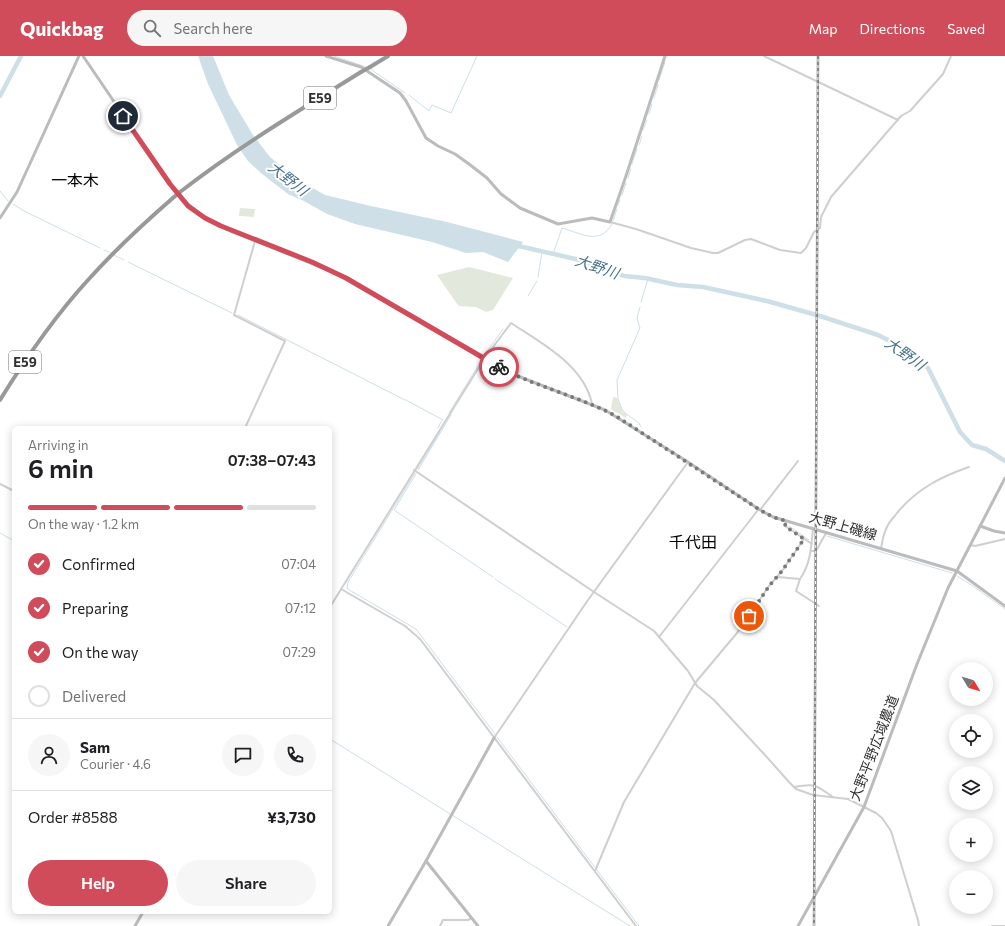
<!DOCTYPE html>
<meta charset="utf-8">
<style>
body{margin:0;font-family:Commissioner,"Noto Sans JP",sans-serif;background:#f6f6f6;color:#202124;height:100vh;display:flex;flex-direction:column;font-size:15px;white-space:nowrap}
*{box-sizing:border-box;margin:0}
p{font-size:13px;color:#757577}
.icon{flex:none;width:22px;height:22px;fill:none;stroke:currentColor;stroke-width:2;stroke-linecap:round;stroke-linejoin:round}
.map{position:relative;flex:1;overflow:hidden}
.side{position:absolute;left:12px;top:370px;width:320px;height:488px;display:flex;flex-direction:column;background:#fff;border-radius:6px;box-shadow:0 2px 10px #0003}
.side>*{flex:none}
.needle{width:26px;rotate:128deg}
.tools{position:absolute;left:949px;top:606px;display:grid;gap:8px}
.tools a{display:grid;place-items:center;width:44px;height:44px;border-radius:50%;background:#fff;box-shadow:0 2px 10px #0003;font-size:20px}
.pin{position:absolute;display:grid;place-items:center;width:34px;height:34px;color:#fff;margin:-17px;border:2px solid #fff;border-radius:50%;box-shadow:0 1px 4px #0007}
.courier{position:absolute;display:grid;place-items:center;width:40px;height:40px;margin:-20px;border:3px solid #d14c5a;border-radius:50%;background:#fff;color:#222;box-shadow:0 1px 5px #0007}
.headline em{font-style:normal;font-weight:600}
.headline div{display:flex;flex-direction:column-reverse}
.headline{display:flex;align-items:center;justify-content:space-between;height:68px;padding:0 16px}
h1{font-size:26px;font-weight:600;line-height:30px}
.bar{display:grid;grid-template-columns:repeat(4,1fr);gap:6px 4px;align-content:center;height:48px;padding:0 16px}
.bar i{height:5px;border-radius:3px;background:#e0e0e0}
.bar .on{background:#d14c5a}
.bar p{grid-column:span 4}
.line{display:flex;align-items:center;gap:10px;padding:0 16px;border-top:1px solid #e0e0e0}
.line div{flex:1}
.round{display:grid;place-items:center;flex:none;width:42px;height:42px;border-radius:21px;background:#f6f6f6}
ol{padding:0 16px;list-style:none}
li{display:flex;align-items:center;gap:12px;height:44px}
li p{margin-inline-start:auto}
li .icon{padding:4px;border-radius:50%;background:#d14c5a;color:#fff;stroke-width:4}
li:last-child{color:#757577}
li i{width:22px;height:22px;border:2px solid #e0e0e0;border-radius:50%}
.action{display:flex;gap:8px;margin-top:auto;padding:8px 16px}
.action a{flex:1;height:46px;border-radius:24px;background:#d14c5a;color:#fff;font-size:16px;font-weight:600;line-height:46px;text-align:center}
.action a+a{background:#f6f6f6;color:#202124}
header{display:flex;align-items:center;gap:24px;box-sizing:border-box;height:56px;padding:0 20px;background:#d14c5a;color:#fff}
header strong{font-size:19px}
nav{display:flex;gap:22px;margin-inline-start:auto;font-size:14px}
.search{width:280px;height:36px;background:#f6f6f6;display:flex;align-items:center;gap:10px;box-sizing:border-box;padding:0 14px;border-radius:22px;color:#757577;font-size:15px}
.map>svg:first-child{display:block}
.green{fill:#e2e8dc}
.water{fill:#cedfe8}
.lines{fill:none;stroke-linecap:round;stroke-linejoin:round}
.stream{stroke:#cedfe8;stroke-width:1}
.river{stroke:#cedfe8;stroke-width:4.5}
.street{stroke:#cfcfcf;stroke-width:2}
.secondary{stroke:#bcbcbc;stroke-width:3}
.highway{stroke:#999;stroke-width:4}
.rail-casing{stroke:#878787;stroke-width:2.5}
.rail{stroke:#fff;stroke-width:1;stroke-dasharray:3;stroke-linecap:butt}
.highway-bridge{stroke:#999;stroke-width:4}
.done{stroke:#7a7a7a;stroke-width:4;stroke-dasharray:0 7.2}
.route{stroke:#d14c5a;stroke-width:5}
.labels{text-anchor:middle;stroke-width:4;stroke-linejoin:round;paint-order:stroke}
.shield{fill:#fff;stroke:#707070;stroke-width:1}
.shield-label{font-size:13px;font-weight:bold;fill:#323232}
.street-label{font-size:14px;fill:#323232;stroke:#fff}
.water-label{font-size:15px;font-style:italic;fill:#49738b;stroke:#fff}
.quarter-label{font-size:16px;fill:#000;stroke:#fff}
</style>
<header>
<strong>Quickbag</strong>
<div class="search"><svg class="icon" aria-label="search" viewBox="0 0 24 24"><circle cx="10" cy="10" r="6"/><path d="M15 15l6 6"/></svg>Search here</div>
<nav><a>Map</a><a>Directions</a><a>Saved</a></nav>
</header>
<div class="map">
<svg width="1005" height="870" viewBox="0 0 1005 870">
<rect width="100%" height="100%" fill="#fff"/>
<!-- green -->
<g class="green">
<polygon points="240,152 255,153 254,161 239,160"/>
<polygon points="469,211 513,222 493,254 486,256 476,251 459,250 455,245 437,219"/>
<polygon points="613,341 617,342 623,356 627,359 626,362 611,353"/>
</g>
<!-- water -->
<polygon class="water" points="198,0 213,0 229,39 253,79 270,101 297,123 325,139 371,150 447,166 523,186 508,206 483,196 466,197 432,186 355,168 327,158 302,144 288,138 262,118 248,105 237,89 208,28"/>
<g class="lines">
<!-- stream -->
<g class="stream">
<polyline points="334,0 366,11"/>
<polyline points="667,1 667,0"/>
<polyline points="369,12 405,37"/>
<polyline points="659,24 665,6"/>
<polyline points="409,39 429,55 432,49 451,57 477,0"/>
<polyline points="654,42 658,29"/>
<polyline points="649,58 652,48"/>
<polyline points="643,74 647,64"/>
<polyline points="639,89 642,80"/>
<polyline points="632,108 637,93"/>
<polyline points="628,122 631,113"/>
<polyline points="0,135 8,145"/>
<polyline points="622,139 626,127"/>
<polyline points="13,148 24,155 100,192"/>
<polyline points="618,149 620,144"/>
<polyline points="613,165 617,153"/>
<polyline points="104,194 111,197"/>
<path d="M553,198l9,-26c18,5 38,18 50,-4"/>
<polyline points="114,199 124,204"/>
<polyline points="128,206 232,257"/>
<polyline points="538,221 542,196"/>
<polyline points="528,240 537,225"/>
<polyline points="641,246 648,223"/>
<polyline points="640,251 637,262 640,272 617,324 618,343 622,353 625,357 639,367 641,371"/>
<polyline points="238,259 405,344"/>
<polyline points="486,297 503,273"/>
<polyline points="406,344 443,364 442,365"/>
<polyline points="449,357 481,305"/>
<polyline points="438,372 441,366"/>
<polyline points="417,413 440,376"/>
<polyline points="418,414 451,359"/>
<polyline points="415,417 348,526 347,532 351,535 416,573 495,678"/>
<polyline points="416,418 394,454 493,521"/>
<polyline points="789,470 809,484"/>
<polyline points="0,477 14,485"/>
<polyline points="827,480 952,517"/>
<polyline points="957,520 973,530 1005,553"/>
<polyline points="495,523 567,571"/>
<polyline points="497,681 639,870"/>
<polyline points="330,683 630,870"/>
</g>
<!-- river -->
<g class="river">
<polyline points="0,40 21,0"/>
<polyline points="514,189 580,204 598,210 624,220 645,222 677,229 703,231 767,245 820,260 878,279 898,289 928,312 960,376 972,389 986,393 1005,405"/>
</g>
<!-- street -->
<g class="street">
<polyline points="764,0 898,64"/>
<polyline points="610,166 636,173 691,192 713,197 718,197 745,184 751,183 780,194 801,197 806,192 814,176 820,172 821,161 831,141 901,60 910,55 943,18 951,0"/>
<polyline points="245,372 285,285 234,259 255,185"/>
<polyline points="414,414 594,536 654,575 688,615 697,630 714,644 765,699 789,726 796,733 813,739 848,743 876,757 882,762 891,775 918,864 919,870"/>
<polyline points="0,428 14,435"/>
<polyline points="760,454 798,405"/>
<polyline points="786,465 785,470 812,488"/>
<polyline points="971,489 975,490 1005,483"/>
<path d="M881,493c1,-8 3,-17 7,-24 2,-4 6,-8 9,-12 20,-24 43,-36 72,-46"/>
<polyline points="811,495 816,495 826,477"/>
<path d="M778,521l22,2c11,-16 11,-32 13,-50"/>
<polyline points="800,523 796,535 819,550"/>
<polyline points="341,533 405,570 420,583 636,870"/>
<path d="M330,551l154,-248 27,-36c30,20 73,42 81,81"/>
<polyline points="659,581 758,454"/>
<polyline points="494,682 588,544 688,406"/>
<path d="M794,731c22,-4 21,-2 39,10"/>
<polyline points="595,815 624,746 695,627 737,577 769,530 782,515 804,483"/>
<polyline points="440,870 443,864 468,864 472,862"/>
<polyline points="992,870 1005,870"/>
</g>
<!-- secondary -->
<g class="secondary">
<polyline points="83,0 170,128 189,149 205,162 231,175 333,216 510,317 605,354 688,406 760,454 773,461 957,515 1005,550"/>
<polyline points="326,0 361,11 400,37 406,45 426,82 438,90 455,98 469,108 487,122 501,138 520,152 558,168 592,162 610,166 626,120 665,0"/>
<polyline points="0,162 17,136 79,0"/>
<polyline points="980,470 994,475 1005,477"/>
<polyline points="135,870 143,856"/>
<polyline points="388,870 426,805"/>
<polyline points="478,870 426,805 494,682"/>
<polyline points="798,870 864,751 917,608 948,532 1005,422"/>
</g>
<!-- highway -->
<g class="highway">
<polyline points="370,11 388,0"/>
<path d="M180,136c58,-45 120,-82 181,-120"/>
<path d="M0,344c26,-42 55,-84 88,-120 27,-30 56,-57 86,-83"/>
</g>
<defs>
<polyline id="rail" points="814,870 818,0"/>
</defs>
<!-- rail casing -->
<use href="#rail" class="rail-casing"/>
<!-- rail -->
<use href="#rail" class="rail"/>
<!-- highway-bridge -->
<g class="highway-bridge">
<polyline points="361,16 370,11"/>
<polyline points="174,141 180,136"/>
</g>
</g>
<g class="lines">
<!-- done -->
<path class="done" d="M499,311c37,20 79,29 117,49l144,94 13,7 13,4 -1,5 19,13 -22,32 -13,15 -20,30"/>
<!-- route -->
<polyline class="route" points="123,60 170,128 188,150 205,162 221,170 312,206 346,222 499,311"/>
</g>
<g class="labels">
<!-- shield labels -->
<g class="shield">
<rect x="304" y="31" width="32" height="22" rx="3"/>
<rect x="9" y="295" width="32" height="22" rx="3"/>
</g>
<g class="shield-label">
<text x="320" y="47">E59</text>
<text x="25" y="311">E59</text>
</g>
<!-- street labels -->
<g class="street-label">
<text transform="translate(843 470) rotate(16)" y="5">大野上磯線</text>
<text transform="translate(874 692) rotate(-69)" y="5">大野平野広域農道</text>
</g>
<!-- water labels -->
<g class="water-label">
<text transform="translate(288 123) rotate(38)" y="5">大野川</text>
<text transform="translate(597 211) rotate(19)" y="5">大野川</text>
<text transform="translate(905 298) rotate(35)" y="5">大野川</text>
</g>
<!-- quarter labels -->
<g class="quarter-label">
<text x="75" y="130">一本木</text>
<text x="693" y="492">千代田</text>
</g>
</g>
</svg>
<div class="tools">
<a><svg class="needle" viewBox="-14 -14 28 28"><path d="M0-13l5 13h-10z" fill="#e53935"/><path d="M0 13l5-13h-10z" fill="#757577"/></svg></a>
<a><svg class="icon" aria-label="locate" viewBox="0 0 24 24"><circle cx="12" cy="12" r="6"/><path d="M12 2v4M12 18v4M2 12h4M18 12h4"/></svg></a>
<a><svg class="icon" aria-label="layers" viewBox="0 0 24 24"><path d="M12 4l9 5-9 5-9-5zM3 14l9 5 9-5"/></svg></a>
<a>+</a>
<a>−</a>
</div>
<div class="pin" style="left:749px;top:560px;background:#ea580c"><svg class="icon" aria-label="bag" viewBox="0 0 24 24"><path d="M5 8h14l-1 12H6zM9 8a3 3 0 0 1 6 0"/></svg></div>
<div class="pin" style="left:123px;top:60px;background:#1f2937"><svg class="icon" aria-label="home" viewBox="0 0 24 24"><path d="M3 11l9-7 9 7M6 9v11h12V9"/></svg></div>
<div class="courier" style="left:499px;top:311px"><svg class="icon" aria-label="bike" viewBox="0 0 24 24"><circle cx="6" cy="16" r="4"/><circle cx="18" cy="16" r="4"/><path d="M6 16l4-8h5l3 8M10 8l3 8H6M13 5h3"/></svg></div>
<section class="side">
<div class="headline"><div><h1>6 min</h1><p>Arriving in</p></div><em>07:38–07:43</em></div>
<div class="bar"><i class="on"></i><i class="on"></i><i class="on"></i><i></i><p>On the way · 1.2 km</p></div>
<ol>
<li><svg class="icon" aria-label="check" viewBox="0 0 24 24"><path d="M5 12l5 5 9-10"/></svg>Confirmed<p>07:04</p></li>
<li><svg class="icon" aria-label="check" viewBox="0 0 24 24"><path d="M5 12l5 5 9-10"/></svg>Preparing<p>07:12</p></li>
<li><svg class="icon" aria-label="check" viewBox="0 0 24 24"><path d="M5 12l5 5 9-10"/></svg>On the way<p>07:29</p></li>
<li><i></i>Delivered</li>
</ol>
<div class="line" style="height:72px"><a class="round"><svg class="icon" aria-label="person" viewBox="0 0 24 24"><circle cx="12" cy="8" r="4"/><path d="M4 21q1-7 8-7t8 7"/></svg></a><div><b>Sam</b><p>Courier · 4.6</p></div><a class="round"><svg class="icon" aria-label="chat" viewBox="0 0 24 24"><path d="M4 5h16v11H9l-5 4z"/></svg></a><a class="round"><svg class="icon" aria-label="phone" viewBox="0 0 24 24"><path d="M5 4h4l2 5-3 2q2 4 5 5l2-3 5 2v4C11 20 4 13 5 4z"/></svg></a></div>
<div class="line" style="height:52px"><div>Order #8588</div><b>¥3,730</b></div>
<div class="action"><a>Help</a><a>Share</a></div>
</section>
</div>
